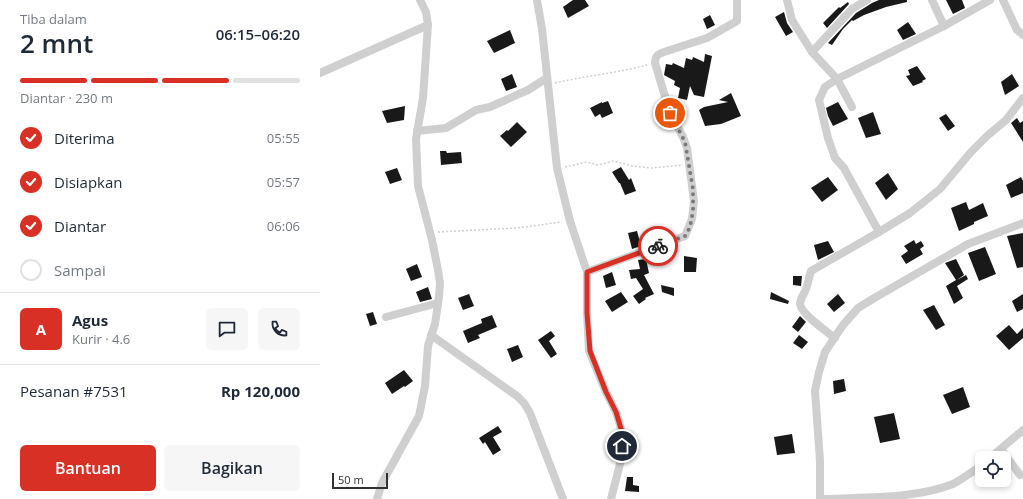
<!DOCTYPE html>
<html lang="id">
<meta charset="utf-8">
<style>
body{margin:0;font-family:"Open Sans",sans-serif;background:#f6f6f7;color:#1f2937;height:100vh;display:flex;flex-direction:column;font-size:15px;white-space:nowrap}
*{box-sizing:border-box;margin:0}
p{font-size:13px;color:#747a83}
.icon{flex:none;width:22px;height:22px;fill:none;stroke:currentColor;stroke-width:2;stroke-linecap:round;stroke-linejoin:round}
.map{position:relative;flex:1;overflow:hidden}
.side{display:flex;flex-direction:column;background:#fff;width:320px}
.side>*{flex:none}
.tools{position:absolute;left:655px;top:451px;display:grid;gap:8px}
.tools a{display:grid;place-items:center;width:36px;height:36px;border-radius:6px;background:#fff;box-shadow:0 2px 6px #0003;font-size:20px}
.scale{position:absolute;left:12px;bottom:10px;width:56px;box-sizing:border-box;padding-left:4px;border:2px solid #323232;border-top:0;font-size:11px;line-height:14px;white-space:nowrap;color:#323232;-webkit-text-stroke:3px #fff;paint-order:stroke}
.pin{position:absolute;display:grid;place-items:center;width:34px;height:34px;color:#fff;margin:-17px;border:2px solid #fff;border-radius:50%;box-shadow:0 1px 4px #0007}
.courier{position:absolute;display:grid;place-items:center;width:40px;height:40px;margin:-20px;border:3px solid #d93025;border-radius:50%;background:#fff;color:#222;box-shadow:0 1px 5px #0007}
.summary em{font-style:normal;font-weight:600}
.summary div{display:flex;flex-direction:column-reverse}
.summary{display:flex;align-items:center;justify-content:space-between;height:68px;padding:0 20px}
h1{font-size:26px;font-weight:600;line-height:30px}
.bar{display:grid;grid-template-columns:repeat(4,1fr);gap:6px 4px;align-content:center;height:48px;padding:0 20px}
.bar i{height:5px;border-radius:3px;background:#e0e1e3}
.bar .on{background:#d93025}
.bar p{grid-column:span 4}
.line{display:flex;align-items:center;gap:10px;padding:0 20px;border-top:1px solid #e0e1e3}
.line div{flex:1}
.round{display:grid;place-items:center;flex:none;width:42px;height:42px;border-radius:6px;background:#f6f6f7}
ol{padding:0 20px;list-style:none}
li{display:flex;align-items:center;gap:12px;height:44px}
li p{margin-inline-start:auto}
li .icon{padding:4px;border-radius:50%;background:#d93025;color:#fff;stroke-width:4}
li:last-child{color:#747a83}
li i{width:22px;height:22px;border:2px solid #e0e1e3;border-radius:50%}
.cta{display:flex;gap:8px;margin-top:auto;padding:8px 20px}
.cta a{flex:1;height:46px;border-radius:6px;background:#d93025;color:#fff;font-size:16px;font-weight:600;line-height:46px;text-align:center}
.cta a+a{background:#f6f6f7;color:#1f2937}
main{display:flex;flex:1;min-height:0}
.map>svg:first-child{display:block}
.building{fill:#191919}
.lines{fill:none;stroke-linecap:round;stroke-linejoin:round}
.path{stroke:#cfcfcf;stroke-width:1.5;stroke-dasharray:2 2;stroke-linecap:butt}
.minor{stroke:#cfcfcf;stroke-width:8}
.done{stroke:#7a7a7a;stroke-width:4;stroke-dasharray:0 7.2}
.route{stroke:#d93025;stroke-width:5}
</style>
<main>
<section class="side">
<div class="summary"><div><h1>2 mnt</h1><p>Tiba dalam</p></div><em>06:15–06:20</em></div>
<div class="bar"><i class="on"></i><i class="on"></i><i class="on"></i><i></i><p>Diantar · 230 m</p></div>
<ol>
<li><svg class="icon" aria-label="check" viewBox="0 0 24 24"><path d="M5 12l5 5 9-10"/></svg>Diterima<p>05:55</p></li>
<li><svg class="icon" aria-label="check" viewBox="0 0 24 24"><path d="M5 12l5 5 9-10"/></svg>Disiapkan<p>05:57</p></li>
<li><svg class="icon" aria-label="check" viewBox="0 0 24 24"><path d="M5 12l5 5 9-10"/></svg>Diantar<p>06:06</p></li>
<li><i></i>Sampai</li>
</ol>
<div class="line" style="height:72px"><b class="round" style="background:#d93025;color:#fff">A</b><div><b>Agus</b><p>Kurir · 4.6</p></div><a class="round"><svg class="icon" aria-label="chat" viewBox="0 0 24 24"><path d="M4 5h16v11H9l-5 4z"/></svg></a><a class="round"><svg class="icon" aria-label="phone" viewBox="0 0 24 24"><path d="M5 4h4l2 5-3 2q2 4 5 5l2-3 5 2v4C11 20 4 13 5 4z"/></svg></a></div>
<div class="line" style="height:52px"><div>Pesanan #7531</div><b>Rp 120,000</b></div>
<div class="cta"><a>Bantuan</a><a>Bagikan</a></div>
</section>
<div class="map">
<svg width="703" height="499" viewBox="0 0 703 499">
<rect width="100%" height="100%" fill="#fff"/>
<!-- building -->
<g class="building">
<polygon points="253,0 265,0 269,6 248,18 243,7"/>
<polygon points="559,0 587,0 587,2 566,7 544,15 533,21 532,20 523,29 512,45 508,43 536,13 552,3"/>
<polygon points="626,0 642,0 645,8 633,14"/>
<polygon points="528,2 529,4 507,28 503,23 519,7 520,8"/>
<polygon points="464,12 467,23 473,32 466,36 455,17"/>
<polygon points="390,15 395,25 387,29 383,19"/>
<polygon points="588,22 596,34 583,40 577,30"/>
<polygon points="190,30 195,43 174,53 167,41"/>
<polygon points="385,54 392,56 384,97 374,95 370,86 367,100 358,98 360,88 354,85 355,81 344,75 346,64 352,65 353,63 364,68 366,58 372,60 373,57 384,62"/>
<polygon points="597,66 606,79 602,81 603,82 593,86 586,76 590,75 588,70"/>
<polygon points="192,74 197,87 186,91 181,79"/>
<polygon points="692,74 699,86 685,95 681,82"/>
<polygon points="411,93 421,116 401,124 385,126 379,110 384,107 408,102 399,100"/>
<polygon points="288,101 293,113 282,118 280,114 275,117 270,108 282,102 282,103"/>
<polygon points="518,102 528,119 513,126 508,116 506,108"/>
<polygon points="85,106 84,120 67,123 62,111"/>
<polygon points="553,112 561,134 546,138 538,118"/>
<polygon points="626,114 635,126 628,131 619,118"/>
<polygon points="697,118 700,123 703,121 703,142 691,123"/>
<polygon points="197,122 207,132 191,147 180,136 187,130 188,131"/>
<polygon points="120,151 126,151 127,153 141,152 142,163 121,165"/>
<polygon points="301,167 309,180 311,178 316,191 305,195 300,183 299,183 292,172"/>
<polygon points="77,168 82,180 70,184 65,172"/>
<polygon points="568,173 578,189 566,200 555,183"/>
<polygon points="508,177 518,190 502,202 491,188"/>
<polygon points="701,177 703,181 703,193 691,198 686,185"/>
<polygon points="646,202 649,210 663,203 668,216 654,222 654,224 639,231 631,208"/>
<polygon points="317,231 321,246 312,249 308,233"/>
<polygon points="703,233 703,267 697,268 687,236"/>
<polygon points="594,240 596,244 601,241 604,246 600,249 603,254 586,264 581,256 588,251 584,246"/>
<polygon points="508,241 514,252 498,260 494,245"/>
<polygon points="665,247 676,274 659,281 648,253"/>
<polygon points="364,256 377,258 376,272 364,272"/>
<polygon points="326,259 329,273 324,275 334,294 325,298 326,299 319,304 313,296 323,289 316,278 311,279 309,270 320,269 318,260"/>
<polygon points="636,259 644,275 637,280 646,275 648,279 637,286 643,298 634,304 626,286 636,280 625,263"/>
<polygon points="97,264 102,277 91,281 86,269"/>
<polygon points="292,272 296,285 286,288 283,276"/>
<polygon points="473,276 482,276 481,286 473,285"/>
<polygon points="341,285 354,288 354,296 342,292"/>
<polygon points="108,287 112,299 100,302 96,292"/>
<polygon points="301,292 308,302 292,312 285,301"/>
<polygon points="451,292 469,301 468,304 450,299"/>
<polygon points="149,294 154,306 143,310 138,298"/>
<polygon points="518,294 525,303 514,312 507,304"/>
<polygon points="703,294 703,309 697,312 692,301"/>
<polygon points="614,305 625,325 616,330 603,310"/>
<polygon points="53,312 57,324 50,326 46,314"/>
<polygon points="172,315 177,327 158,335 160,338 148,343 143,331 162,323 161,319"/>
<polygon points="480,316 486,322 478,332 472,327"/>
<polygon points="689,325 697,334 703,328 703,338 689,350 676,336"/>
<polygon points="231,331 235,336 229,341 237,354 231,358 218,340"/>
<polygon points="479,335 488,342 482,349 473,343"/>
<polygon points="198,345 203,357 192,362 187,349"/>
<polygon points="84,370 93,381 85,387 84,386 72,394 65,383"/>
<polygon points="524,379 526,391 514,394 513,381"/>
<polygon points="643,387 650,407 632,414 623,395"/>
<polygon points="574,413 580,439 560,443 554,417"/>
<polygon points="178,426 182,432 173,437 181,450 173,455 165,442 163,444 159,438"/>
<polygon points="472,434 475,453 457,455 454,437"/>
<polygon points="307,477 313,477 313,485 319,486 319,492 305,491"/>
</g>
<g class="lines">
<!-- path -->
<g class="path">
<path d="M235,83c30,-7 62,-10 92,-18"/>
<polyline points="245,167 267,162 277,165 294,161 312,166 332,168 363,165"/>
<polyline points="118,232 196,228 242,222"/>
</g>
<!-- minor -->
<g class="minor">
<path d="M217,0l5,29 15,139 13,53 17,51 98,-36 7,-17 2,-18 -7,-53 -4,-11 -13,-24 -15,-50c0,-7 3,-9 9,-11l43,-14 30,-17v-21"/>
<polyline points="467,0 472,20 492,52 517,79 624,26 670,0"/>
<polyline points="612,0 624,26"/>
<polyline points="683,0 697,30 703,35"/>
<polyline points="492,52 532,9 547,0"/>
<polyline points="0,73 108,25 106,12 100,0"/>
<polyline points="97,131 126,128 156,110 170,107 208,90 227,78"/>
<polyline points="559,232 590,213 620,189 651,152 667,136 686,120 703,98"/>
<polyline points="267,272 267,313 269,351 286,392 296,412 302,432 301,460 291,499"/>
<polyline points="66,317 118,303"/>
<polyline points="111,335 197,396 204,403 210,413 243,499"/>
<path d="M515,338c-9,-7 -34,-24 -35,-34 0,-5 4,-10 6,-15 2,-5 3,-12 5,-18l68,-39 -35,-64 -9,-10 -7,-20 -9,-38 6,-13 12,-8 15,28"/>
<polyline points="681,449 700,475"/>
<polyline points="670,458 703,430"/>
<polyline points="57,499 62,483 99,416 105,386 108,346 115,324 119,297 120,283 118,270 112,240 98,186 96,139 103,98 108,25"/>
<polyline points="500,499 500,461 495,391 499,372 505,352 523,325 538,308 556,297 648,244 703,223"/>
<path d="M505,499c43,-2 89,0 128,-15 10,-5 20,-13 29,-19"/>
</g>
</g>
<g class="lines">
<!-- done -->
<polyline class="done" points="338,246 365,236 370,227 373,211 373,189 365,142 350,113"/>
<!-- route -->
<polyline class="route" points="302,446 302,432 296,412 286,392 270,351 267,313 267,272 338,246"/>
</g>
</svg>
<div class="tools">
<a><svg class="icon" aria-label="locate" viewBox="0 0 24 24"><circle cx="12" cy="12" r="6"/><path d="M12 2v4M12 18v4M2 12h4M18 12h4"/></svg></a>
</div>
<div class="scale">50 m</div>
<div class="pin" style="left:350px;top:113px;background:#ea580c"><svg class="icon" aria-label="bag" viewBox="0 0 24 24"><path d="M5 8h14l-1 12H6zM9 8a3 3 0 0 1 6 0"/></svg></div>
<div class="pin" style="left:302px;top:446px;background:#1f2937"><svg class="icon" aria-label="home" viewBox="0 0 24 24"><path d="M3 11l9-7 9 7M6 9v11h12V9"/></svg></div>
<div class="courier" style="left:338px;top:246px"><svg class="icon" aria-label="bike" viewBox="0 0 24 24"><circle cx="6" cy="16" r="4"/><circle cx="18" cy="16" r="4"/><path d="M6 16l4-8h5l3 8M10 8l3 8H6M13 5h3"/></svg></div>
</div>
</main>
